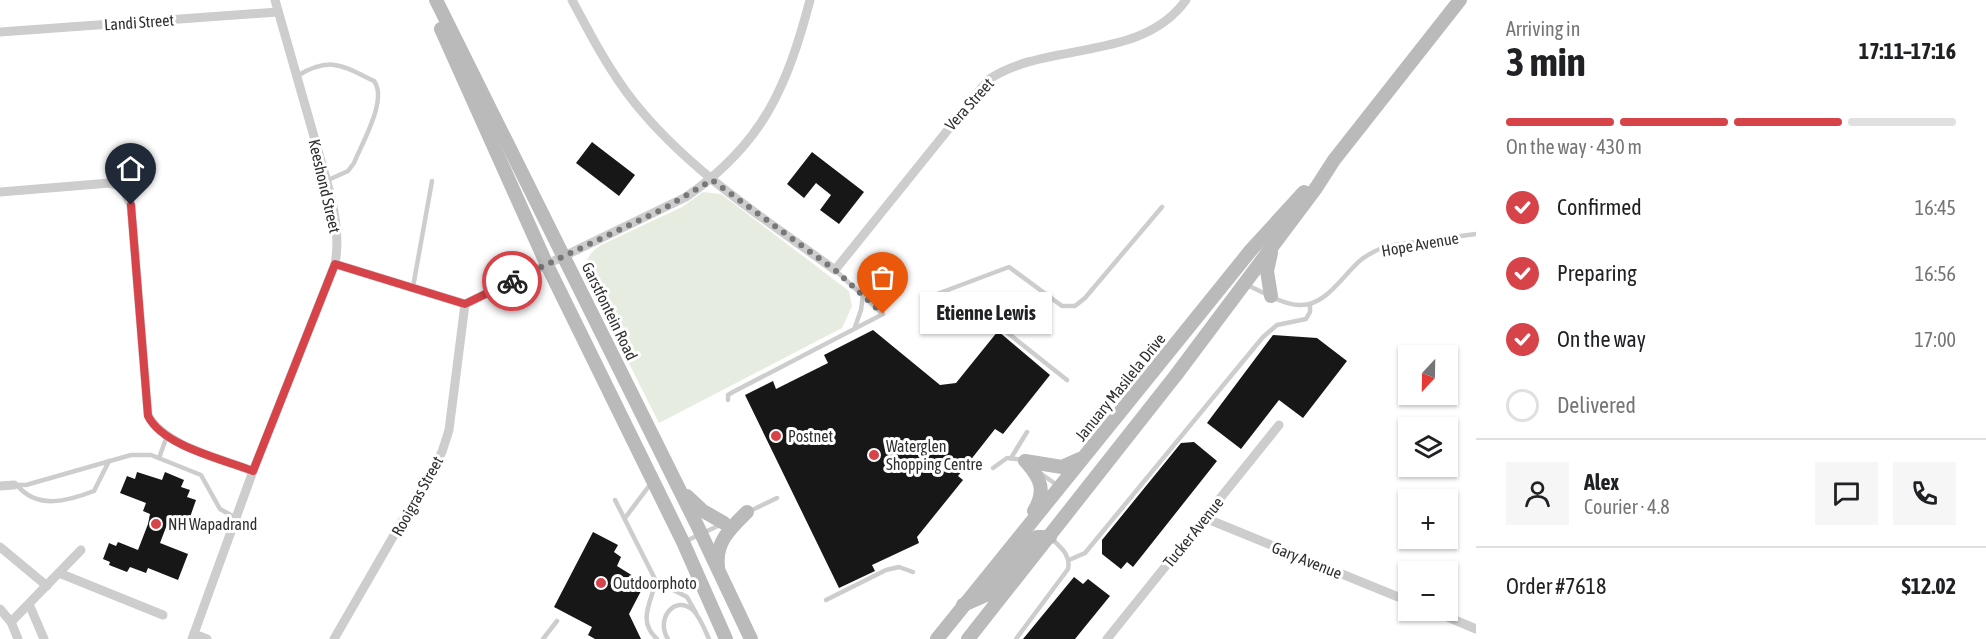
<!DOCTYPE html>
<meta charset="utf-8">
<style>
body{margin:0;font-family:"Asap Condensed",sans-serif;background:#f6f6f6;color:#202124;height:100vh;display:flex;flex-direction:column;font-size:22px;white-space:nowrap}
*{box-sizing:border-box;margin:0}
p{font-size:20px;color:#757577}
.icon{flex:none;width:33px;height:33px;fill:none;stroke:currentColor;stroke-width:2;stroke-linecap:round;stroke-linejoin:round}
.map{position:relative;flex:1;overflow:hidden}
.sheet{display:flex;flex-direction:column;background:#fff;width:510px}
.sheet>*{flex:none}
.needle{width:39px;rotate:202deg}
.fabs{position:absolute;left:1398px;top:345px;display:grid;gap:12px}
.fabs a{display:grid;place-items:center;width:60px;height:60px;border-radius:0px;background:#fff;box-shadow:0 2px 4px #0004;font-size:30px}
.pin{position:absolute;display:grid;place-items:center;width:51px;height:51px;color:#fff;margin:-62px -26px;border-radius:50% 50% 50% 0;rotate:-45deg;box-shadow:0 0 6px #0007}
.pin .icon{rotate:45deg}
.courier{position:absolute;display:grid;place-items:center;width:60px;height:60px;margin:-30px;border:4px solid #d64349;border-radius:50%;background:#fff;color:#222;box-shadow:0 2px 8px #0007}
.bubble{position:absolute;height:42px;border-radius:0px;background:#fff;box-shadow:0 2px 4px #0004;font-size:20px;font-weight:700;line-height:42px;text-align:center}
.headline em{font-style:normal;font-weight:700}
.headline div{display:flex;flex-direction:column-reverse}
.headline{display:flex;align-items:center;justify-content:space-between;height:102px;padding:0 30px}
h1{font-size:39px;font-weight:700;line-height:45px}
.bar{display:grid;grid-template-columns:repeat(4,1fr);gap:9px 6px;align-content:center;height:72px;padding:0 30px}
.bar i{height:8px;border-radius:4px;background:#e0e0e0}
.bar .on{background:#d64349}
.bar p{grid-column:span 4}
.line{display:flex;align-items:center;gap:15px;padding:0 30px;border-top:2px solid #e0e0e0}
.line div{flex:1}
.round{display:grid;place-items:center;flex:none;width:63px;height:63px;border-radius:0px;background:#f6f6f6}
ol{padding:0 30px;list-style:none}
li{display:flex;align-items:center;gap:18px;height:66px}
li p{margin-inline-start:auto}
li .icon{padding:6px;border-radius:50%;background:#d64349;color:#fff;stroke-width:4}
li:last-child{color:#757577}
li i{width:33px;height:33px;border:3px solid #e0e0e0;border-radius:50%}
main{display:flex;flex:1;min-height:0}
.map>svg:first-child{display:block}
.green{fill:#e6ecdf}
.building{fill:#171717}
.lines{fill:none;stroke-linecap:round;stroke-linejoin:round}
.lane{stroke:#cdcdcd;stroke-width:4.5}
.street{stroke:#cdcdcd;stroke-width:9}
.secondary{stroke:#bababa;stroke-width:14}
.done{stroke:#787878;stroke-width:6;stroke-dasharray:0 10.8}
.route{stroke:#d64349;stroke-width:8}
.poi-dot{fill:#d64349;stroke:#fff;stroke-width:2}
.labels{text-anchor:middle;stroke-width:6;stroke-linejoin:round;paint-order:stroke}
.street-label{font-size:16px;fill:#303030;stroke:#fff}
.poi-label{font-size:16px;fill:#303030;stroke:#fff;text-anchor:start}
</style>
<main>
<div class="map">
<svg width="1476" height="639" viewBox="0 0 1476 639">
<rect width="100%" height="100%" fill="#fff"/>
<!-- green -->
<path class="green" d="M703,192l18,2 128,97 3,15 -10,22 -183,95 -72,-143c-2,-18 -1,-25 14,-35l81,-38z"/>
<!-- building -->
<g class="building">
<polygon points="592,142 635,175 619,196 576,163"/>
<polygon points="812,152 864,192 839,224 820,210 831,195 816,183 804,198 787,184"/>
<polygon points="873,330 940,385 956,383 998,331 1050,375 1003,434 995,429 958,476 963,480 917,537 919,543 872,565 875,571 839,588 745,395 773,381 776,389 828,363 824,355"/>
<polygon points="1273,335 1317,338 1347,361 1303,418 1279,400 1241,449 1207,423"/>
<polygon points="1194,442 1217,461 1133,567 1127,562 1121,569 1102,554 1102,540 1181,443"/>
<polygon points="137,472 162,480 165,472 184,480 181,487 190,490 187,497 196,500 189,520 180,516 177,525 168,522 160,543 188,554 178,580 148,568 146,573 130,567 127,572 109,565 110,562 103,559 109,543 116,546 118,542 138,550 148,524 150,514 143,511 146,503 120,493 127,476 135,479"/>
<polygon points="593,532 618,545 614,552 621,557 617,566 638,579 634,587 641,591 629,614 641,639 595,639 588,635 592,627 554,607"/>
<polygon points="1074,577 1083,584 1088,579 1110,596 1075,639 1023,639"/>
</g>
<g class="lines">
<!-- lane -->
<g class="lane">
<path d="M297,76c33,-20 44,-11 77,5 14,18 -12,62 -20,82l-6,8 -22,10"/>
<path d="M1247,285c16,7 34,19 52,20 27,2 45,-32 63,-46 8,-6 17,-10 25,-13l89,-12"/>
<polyline points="413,287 432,181"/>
<polyline points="937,294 1009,267 1062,306 1075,306 1085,298 1162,207"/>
<polyline points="855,327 861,310 863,295"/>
<polyline points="1004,330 1067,380"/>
<polyline points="728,400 728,395 733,392 883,314 835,270"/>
<polyline points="159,458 167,436"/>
<polyline points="1011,458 1027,432"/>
<polyline points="993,468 1007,458 1024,460"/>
<polyline points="1040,473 1057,485"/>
<polyline points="14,485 26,485 131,455 151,455 201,475 220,509 236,518"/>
<path d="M17,485c20,25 51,16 77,6l15,-30"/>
<polyline points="615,500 656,581 687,597 696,613"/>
<polyline points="748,512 777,498"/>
<polyline points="625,518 652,482"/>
<polyline points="686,541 722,524"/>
<polyline points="1069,560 1085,553 1263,337 1277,325 1306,319 1310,312 1310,304"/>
<path d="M656,581c-5,22 -19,40 1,58"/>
<polyline points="826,600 886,570 899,567 913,572"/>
<polyline points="543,639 557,621"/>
<path d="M668,639c-13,-20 7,-45 25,-29 7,7 12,20 16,29"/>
<path d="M1016,639l52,-70c3,-14 -7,-21 -16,-30"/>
</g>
<!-- street -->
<g class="street">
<path d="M572,0c18,34 38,72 62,102 55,69 131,117 201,168l153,-190c59,-40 153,-17 198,-80"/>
<polyline points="0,32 278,12"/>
<path d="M0,192l110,-9 12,4 9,18 17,210c15,31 75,44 105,56"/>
<path d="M335,264l130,40 221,-107c77,-53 101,-110 124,-197"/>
<polyline points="0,486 14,485"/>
<polyline points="1205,518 1408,601"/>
<polyline points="0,547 47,586"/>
<polyline points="59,573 163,615"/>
<polyline points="29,604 44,639"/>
<polyline points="0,609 11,622 18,639"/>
<polyline points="1431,610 1476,629"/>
<polyline points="11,622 81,550"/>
<polyline points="194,634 207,639"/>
<path d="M192,639l61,-168 82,-207c8,-43 -11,-90 -22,-131 -13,-44 -25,-89 -38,-133"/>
<polyline points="334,639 442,452 449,430 465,304"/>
<polyline points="1107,639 1279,425"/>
</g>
<!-- secondary -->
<g class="secondary">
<polyline points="436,0 697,525 751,639"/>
<polyline points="441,29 547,265 683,542 726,639"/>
<polyline points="1271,253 1267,271 1271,296"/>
<polyline points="1025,461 1062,467 1080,459"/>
<path d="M1027,463c14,16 19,28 7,48"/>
<polyline points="687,496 703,511 724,523"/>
<path d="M718,566c-3,-24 13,-38 29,-54"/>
<polyline points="963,605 988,594 1037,537 1050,537"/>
<polyline points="937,639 1251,250 1304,192"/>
<polyline points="968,639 1176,375 1316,188 1334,160 1460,0"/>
</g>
</g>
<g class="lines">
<!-- done -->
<polyline class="done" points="512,281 665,208 712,180 835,270 883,314"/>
<!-- route -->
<path class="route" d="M131,205l17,211c15,30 74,43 105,55l82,-207 130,40 47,-23"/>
</g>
<!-- markers -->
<g class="poi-dot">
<circle cx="776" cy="436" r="6"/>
<circle cx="874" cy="455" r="6"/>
<circle cx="156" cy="524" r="6"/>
<circle cx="601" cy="583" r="6"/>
</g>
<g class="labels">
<!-- street labels -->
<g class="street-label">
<text transform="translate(139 22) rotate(-4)" y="6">Landi Street</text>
<text transform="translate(969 104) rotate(-48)" y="6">Vera Street</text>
<text transform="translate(325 186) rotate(77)" y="6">Keeshond Street</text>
<text transform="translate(1420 244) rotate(-10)" y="6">Hope Avenue</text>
<text transform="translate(610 311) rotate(64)" y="6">Garstfontein Road</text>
<text transform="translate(1120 387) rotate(-51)" y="6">January Masilela Drive</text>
<text transform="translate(417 496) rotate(-61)" y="6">Rooigras Street</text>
<text transform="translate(1193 532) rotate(-51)" y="6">Tucker Avenue</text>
<text transform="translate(1307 560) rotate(22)" y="6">Gary Avenue</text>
</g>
<!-- poi labels -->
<g class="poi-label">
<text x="788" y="442">Postnet</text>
<text x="886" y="452">Waterglen<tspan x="886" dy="18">Shopping Centre</tspan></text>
<text x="168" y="530">NH Wapadrand</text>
<text x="613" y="589">Outdoorphoto</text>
</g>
</g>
</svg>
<div class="fabs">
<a><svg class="needle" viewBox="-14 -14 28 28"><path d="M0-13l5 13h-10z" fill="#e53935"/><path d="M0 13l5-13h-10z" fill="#757577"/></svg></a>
<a><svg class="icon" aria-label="layers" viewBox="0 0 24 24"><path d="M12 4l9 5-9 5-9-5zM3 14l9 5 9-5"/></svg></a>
<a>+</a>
<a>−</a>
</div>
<div class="pin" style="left:883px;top:314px;background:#ea580c"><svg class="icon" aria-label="bag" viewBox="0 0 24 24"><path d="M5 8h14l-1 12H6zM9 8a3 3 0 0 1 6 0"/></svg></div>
<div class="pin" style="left:131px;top:205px;background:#1f2937"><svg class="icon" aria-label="home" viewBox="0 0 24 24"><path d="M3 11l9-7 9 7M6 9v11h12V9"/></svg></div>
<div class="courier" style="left:512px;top:281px"><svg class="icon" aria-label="bike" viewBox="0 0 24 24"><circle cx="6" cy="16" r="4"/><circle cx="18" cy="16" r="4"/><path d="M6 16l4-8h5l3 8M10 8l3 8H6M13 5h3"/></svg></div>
<div class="bubble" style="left:920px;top:292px;width:132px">Etienne Lewis</div>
</div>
<section class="sheet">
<div class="headline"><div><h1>3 min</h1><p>Arriving in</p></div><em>17:11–17:16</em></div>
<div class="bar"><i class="on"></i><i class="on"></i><i class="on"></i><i></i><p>On the way · 430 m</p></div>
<ol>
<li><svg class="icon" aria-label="check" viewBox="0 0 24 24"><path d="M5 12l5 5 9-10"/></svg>Confirmed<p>16:45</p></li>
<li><svg class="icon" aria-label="check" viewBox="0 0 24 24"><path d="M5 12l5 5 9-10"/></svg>Preparing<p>16:56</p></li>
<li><svg class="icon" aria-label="check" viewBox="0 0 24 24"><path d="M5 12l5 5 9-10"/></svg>On the way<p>17:00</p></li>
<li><i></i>Delivered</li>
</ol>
<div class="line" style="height:108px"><a class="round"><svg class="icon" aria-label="person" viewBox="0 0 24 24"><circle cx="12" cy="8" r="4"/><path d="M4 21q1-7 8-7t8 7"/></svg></a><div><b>Alex</b><p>Courier · 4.8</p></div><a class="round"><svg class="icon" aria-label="chat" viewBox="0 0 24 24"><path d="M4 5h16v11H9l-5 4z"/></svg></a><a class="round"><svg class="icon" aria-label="phone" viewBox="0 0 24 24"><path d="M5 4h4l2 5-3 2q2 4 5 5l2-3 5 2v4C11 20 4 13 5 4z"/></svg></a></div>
<div class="line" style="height:78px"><div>Order #7618</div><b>$12.02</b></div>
</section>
</main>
